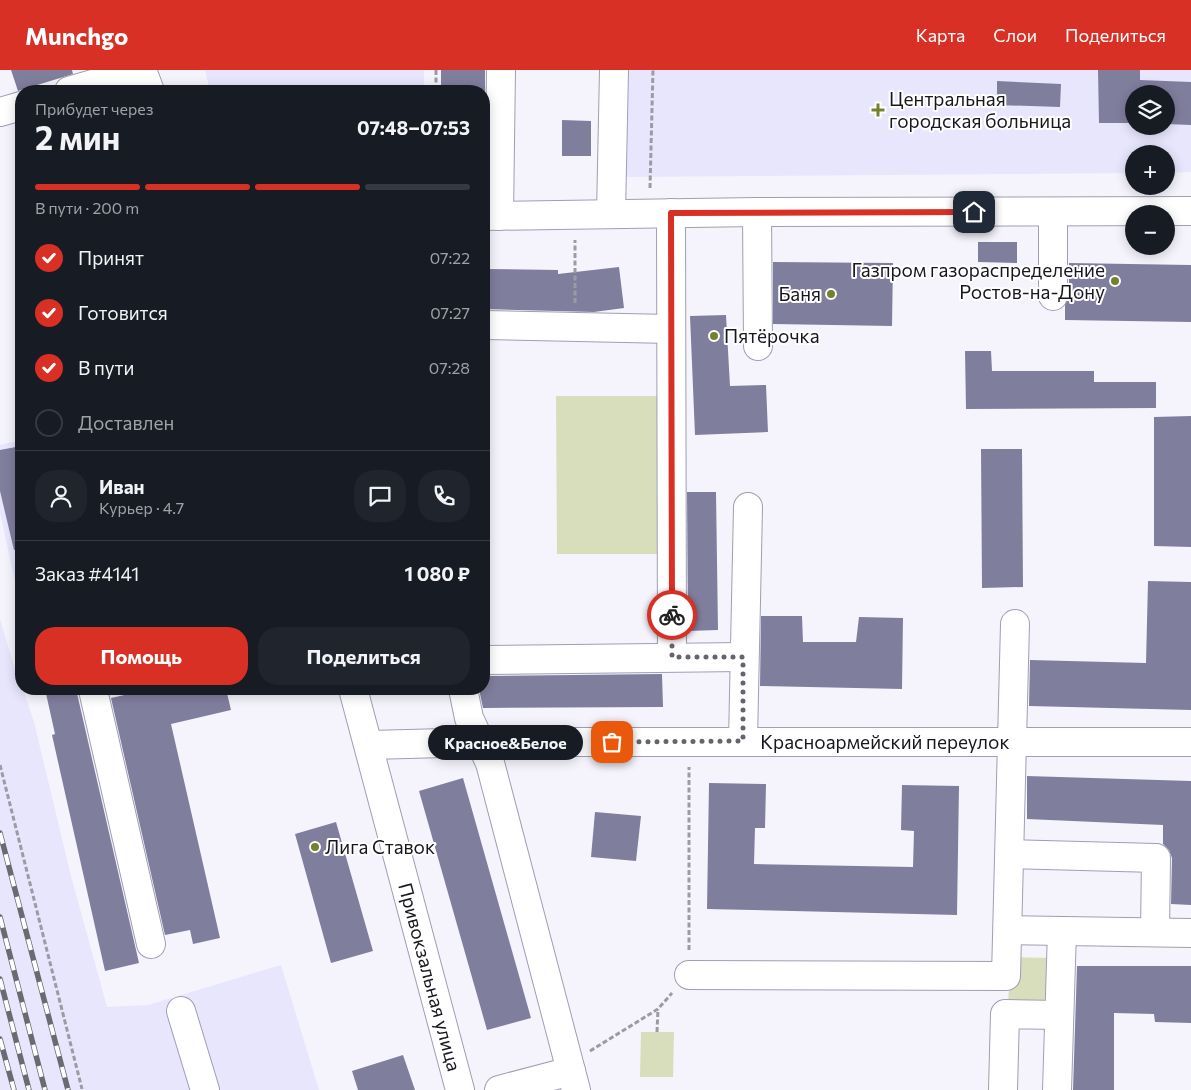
<!DOCTYPE html>
<html lang="ru">
<meta charset="utf-8">
<style>
body{margin:0;font-family:Commissioner,sans-serif;background:#20242c;color:#f1f3f6;height:100vh;display:flex;flex-direction:column;font-size:19px;white-space:nowrap}
*{box-sizing:border-box;margin:0}
p{font-size:16px;color:#9ea1a6}
.icon{flex:none;width:28px;height:28px;fill:none;stroke:currentColor;stroke-width:2;stroke-linecap:round;stroke-linejoin:round}
.map{position:relative;flex:1;overflow:hidden}
.side{position:absolute;left:15px;top:15px;width:475px;height:610px;display:flex;flex-direction:column;background:#171b24;border-radius:20px;box-shadow:0 2px 12px #0003}
.side>*{flex:none}
.controls{position:absolute;left:1125px;top:15px;display:grid;gap:10px}
.controls a{display:grid;place-items:center;width:50px;height:50px;border-radius:50%;background:#171b24;box-shadow:0 2px 12px #0003;font-size:25px}
.pin{position:absolute;display:grid;place-items:center;width:42px;height:42px;color:#fff;margin:-21px;border-radius:10px;box-shadow:0 2px 8px #0006}
.courier{position:absolute;display:grid;place-items:center;width:50px;height:50px;margin:-25px;border:4px solid #d93025;border-radius:50%;background:#fff;color:#222;box-shadow:0 1px 6px #0007}
.bubble{position:absolute;height:35px;border-radius:18px;background:#171b24;box-shadow:0 2px 12px #0003;font-size:16px;font-weight:700;line-height:35px;text-align:center}
.summary em{font-style:normal;font-weight:700}
.summary div{display:flex;flex-direction:column-reverse}
.summary{display:flex;align-items:center;justify-content:space-between;height:85px;padding:0 20px}
h1{font-size:32px;font-weight:700;line-height:38px}
.bar{display:grid;grid-template-columns:repeat(4,1fr);gap:8px 5px;align-content:center;height:60px;padding:0 20px}
.bar i{height:6px;border-radius:4px;background:#363941}
.bar .current{background:#d93025}
.bar p{grid-column:span 4}
.line{display:flex;align-items:center;gap:12px;padding:0 20px;border-top:1px solid #363941}
.line div{flex:1}
.round{display:grid;place-items:center;flex:none;width:52px;height:52px;border-radius:20px;background:#20242c}
ol{padding:0 20px;list-style:none}
li{display:flex;align-items:center;gap:15px;height:55px}
li p{margin-inline-start:auto}
li .icon{padding:5px;border-radius:50%;background:#d93025;color:#fff;stroke-width:4}
li:last-child{color:#9ea1a6}
li i{width:28px;height:28px;border:2px solid #363941;border-radius:50%}
.cta{display:flex;gap:10px;margin-top:auto;padding:10px 20px}
.cta a{flex:1;height:58px;border-radius:20px;background:#d93025;color:#fff;font-size:20px;font-weight:700;line-height:58px;text-align:center}
.cta a+a{background:#20242c;color:#f1f3f6}
header{display:flex;align-items:center;gap:30px;box-sizing:border-box;height:70px;padding:0 25px;background:#d93025;color:#fff}
header strong{font-size:24px}
nav{display:flex;gap:28px;margin-inline-start:auto;font-size:18px}
.map>svg:first-child{display:block}
.built{fill:#e7e6fd;fill-rule:evenodd}
.green{fill:#d8debc}
.building{fill:#807e9d}
.lines{fill:none;stroke-linecap:round;stroke-linejoin:round}
.minor-casing{stroke:#9f9eb3;stroke-width:30}
.path{stroke:#9b9ba3;stroke-width:3;stroke-dasharray:5 2.5;stroke-linecap:butt}
.minor{stroke:#fff;stroke-width:28}
.rail-casing{stroke:#6a6a72;stroke-width:5.5}
.rail{stroke:#fff;stroke-width:4;stroke-dasharray:11;stroke-linecap:butt}
.done{stroke:#65646c;stroke-width:5;stroke-dasharray:0 9}
.route{stroke:#d93025;stroke-width:6}
.poi-dot{fill:#76812e;stroke:#fff;stroke-width:2}
.labels{text-anchor:middle;stroke-width:4;stroke-linejoin:round;paint-order:stroke}
.poi-label{font-size:19px;fill:#17171e;stroke:#fff;text-anchor:start}
.street-label{font-size:19px;fill:#17171e;stroke:#fff}
</style>
<header>
<strong>Munchgo</strong>
<nav><a>Карта</a><a>Слои</a><a>Поделиться</a></nav>
</header>
<div class="map">
<svg width="1191" height="1020" viewBox="0 0 1191 1020">
<rect width="100%" height="100%" fill="#f5f4fd"/>
<!-- built -->
<g class="built">
<polygon points="205,0 424,0 424,21 210,21"/>
<path d="M624,0h567v102l-25,1v-19h-32v19l-512,4zM1134,24h32v32h-32z"/>
<polygon points="21,370 21,539 0,443 0,375"/>
<polygon points="0,549 21,619 23,619 34,652 71,806 107,937 148,935 281,895 319,1020 0,1020"/>
</g>
<!-- green -->
<g class="green">
<polygon points="556,326 658,326 658,484 557,484"/>
<polygon points="1010,887 1055,888 1054,940 1008,939"/>
<polygon points="641,962 674,962 673,1007 640,1007"/>
</g>
<!-- building -->
<g class="building">
<polygon points="11,0 72,0 73,4 18,21"/>
<rect x="441" y="0" width="44" height="21"/>
<polygon points="1098,0 1140,0 1140,10 1191,12 1191,55 1166,54 1166,24 1134,24 1134,53 1099,53"/>
<polygon points="997,11 1061,14 1060,37 997,35"/>
<polygon points="562,50 591,51 591,86 562,86"/>
<polygon points="978,172 1017,172 1017,193 978,192"/>
<polygon points="773,192 893,193 892,256 773,254"/>
<polygon points="1069,193 1191,195 1191,252 1065,250 1065,235 1069,226"/>
<polygon points="619,197 624,238 594,242 484,239 484,199 558,200 558,204"/>
<polygon points="726,245 730,316 766,315 768,362 695,365 690,246"/>
<polygon points="965,281 991,281 992,301 1094,301 1094,312 1156,312 1156,338 966,339"/>
<polygon points="1191,346 1191,477 1154,476 1154,347"/>
<polygon points="21,376 21,479 14,480 0,421 0,380"/>
<polygon points="981,379 1022,379 1023,517 982,518"/>
<polygon points="687,422 716,422 718,560 688,561"/>
<polygon points="1148,511 1191,512 1191,640 1029,636 1030,590 1146,593"/>
<polygon points="761,546 802,546 803,572 856,572 859,547 903,548 902,619 760,616"/>
<polygon points="662,604 663,637 483,638 479,619 484,619 484,606"/>
<polygon points="45,619 76,619 139,893 105,901 52,665 55,664"/>
<polygon points="151,619 226,619 231,640 171,654 220,868 193,874 190,860 165,865 111,628"/>
<polygon points="1027,706 1191,711 1191,835 1171,834 1172,788 1169,780 1163,774 1163,755 1027,749"/>
<polygon points="463,708 531,948 487,960 419,721"/>
<polygon points="709,713 766,714 765,758 755,758 754,794 913,797 914,761 901,760 902,715 959,716 957,845 707,839"/>
<polygon points="595,742 641,746 636,791 591,787"/>
<polygon points="336,752 373,881 331,893 295,764"/>
<polygon points="1077,896 1191,896 1191,953 1155,952 1154,944 1114,943 1114,1020 1073,1020"/>
<polygon points="403,985 415,1020 358,1020 352,1001"/>
</g>
<g class="lines">
<defs>
<g id="minor">
<polyline points="142,0 150,21"/>
<polyline points="69,21 140,0"/>
<polyline points="0,42 21,36"/>
<polyline points="757,142 758,276"/>
<polyline points="671,143 672,587"/>
<polyline points="611,144 614,0"/>
<polyline points="484,146 757,142 1191,141"/>
<polyline points="499,146 501,0"/>
<polyline points="1053,226 1053,142"/>
<polyline points="484,255 671,259"/>
<polyline points="484,590 743,587"/>
<path id="s1" d="M353,619l107,401"/>
<polyline points="463,619 469,648 490,693 576,1020"/>
<polyline points="93,620 151,874"/>
<polyline points="743,671 748,437"/>
<path id="s2" d="M370,675l112,-3h709"/>
<polyline points="1010,784 1156,788 1155,862"/>
<polyline points="1008,860 1191,863"/>
<polyline points="689,905 1006,906 1015,554"/>
<polyline points="181,941 205,1020"/>
<polyline points="499,1020 571,1001"/>
<polyline points="1003,1020 1005,944 1058,945"/>
<polyline points="1057,1020 1062,861"/>
</g>
</defs>
<!-- minor casing -->
<use href="#minor" class="minor-casing"/>
<!-- path -->
<g class="path">
<polyline points="436,0 436,21"/>
<polyline points="650,118 653,0"/>
<polyline points="575,233 575,170"/>
<polyline points="0,695 82,1019"/>
<polyline points="689,880 689,697"/>
<polyline points="657,962 658,939"/>
<polyline points="590,981 658,939 672,923"/>
</g>
<!-- minor -->
<use href="#minor" class="minor"/>
<defs>
<g id="rail">
<polyline points="0,763 68,1020"/>
<polyline points="0,847 45,1020"/>
<polyline points="0,909 29,1020"/>
<polyline points="0,969 14,1020"/>
</g>
</defs>
<!-- rail casing -->
<use href="#rail" class="rail-casing"/>
<!-- rail -->
<use href="#rail" class="rail"/>
</g>
<g class="lines">
<!-- done -->
<polyline class="done" points="612,672 743,671 743,587 672,587 672,545"/>
<!-- route -->
<polyline class="route" points="672,545 671,143 974,142"/>
</g>
<!-- markers -->
<g class="poi-dot">
<path d="M875.5 32.5h5v5h5v5h-5v5h-5v-5h-5v-5h5z"/>
<circle cx="1115" cy="211" r="5"/>
<circle cx="831" cy="224" r="5"/>
<circle cx="714" cy="266" r="5"/>
<circle cx="315" cy="777" r="5"/>
</g>
<g class="labels">
<!-- poi labels -->
<g class="poi-label">
<text x="889" y="36">Центральная<tspan x="889" dy="22">городская больница</tspan></text>
<text x="1105" y="207" text-anchor="end">Газпром газораспределение<tspan x="1105" dy="22">Ростов-на-Дону</tspan></text>
<text x="821" y="231" text-anchor="end">Баня</text>
<text x="724" y="273">Пятёрочка</text>
<text x="325" y="784">Лига Ставок</text>
</g>
<!-- street labels -->
<g class="street-label">
<text dy="7" stroke="none"><textPath href="#s2" startOffset="515">Красноармейский переулок</textPath></text>
<text dy="7" stroke="none"><textPath href="#s1" startOffset="298">Привокзальная улица</textPath></text>
</g>
</g>
</svg>
<div class="controls">
<a><svg class="icon" aria-label="layers" viewBox="0 0 24 24"><path d="M12 4l9 5-9 5-9-5zM3 14l9 5 9-5"/></svg></a>
<a>+</a>
<a>−</a>
</div>
<div class="pin" style="left:612px;top:672px;background:#ea580c"><svg class="icon" aria-label="bag" viewBox="0 0 24 24"><path d="M5 8h14l-1 12H6zM9 8a3 3 0 0 1 6 0"/></svg></div>
<div class="pin" style="left:974px;top:142px;background:#1f2937"><svg class="icon" aria-label="home" viewBox="0 0 24 24"><path d="M3 11l9-7 9 7M6 9v11h12V9"/></svg></div>
<div class="courier" style="left:672px;top:545px"><svg class="icon" aria-label="bike" viewBox="0 0 24 24"><circle cx="6" cy="16" r="4"/><circle cx="18" cy="16" r="4"/><path d="M6 16l4-8h5l3 8M10 8l3 8H6M13 5h3"/></svg></div>
<div class="bubble" style="left:428px;top:655px;width:155px">Красное&amp;Белое</div>
<section class="side">
<div class="summary"><div><h1>2 мин</h1><p>Прибудет через</p></div><em>07:48–07:53</em></div>
<div class="bar"><i class="current"></i><i class="current"></i><i class="current"></i><i></i><p>В пути · 200 m</p></div>
<ol>
<li><svg class="icon" aria-label="check" viewBox="0 0 24 24"><path d="M5 12l5 5 9-10"/></svg>Принят<p>07:22</p></li>
<li><svg class="icon" aria-label="check" viewBox="0 0 24 24"><path d="M5 12l5 5 9-10"/></svg>Готовится<p>07:27</p></li>
<li><svg class="icon" aria-label="check" viewBox="0 0 24 24"><path d="M5 12l5 5 9-10"/></svg>В пути<p>07:28</p></li>
<li><i></i>Доставлен</li>
</ol>
<div class="line" style="height:90px"><a class="round"><svg class="icon" aria-label="person" viewBox="0 0 24 24"><circle cx="12" cy="8" r="4"/><path d="M4 21q1-7 8-7t8 7"/></svg></a><div><b>Иван</b><p>Курьер · 4.7</p></div><a class="round"><svg class="icon" aria-label="chat" viewBox="0 0 24 24"><path d="M4 5h16v11H9l-5 4z"/></svg></a><a class="round"><svg class="icon" aria-label="phone" viewBox="0 0 24 24"><path d="M5 4h4l2 5-3 2q2 4 5 5l2-3 5 2v4C11 20 4 13 5 4z"/></svg></a></div>
<div class="line" style="height:65px"><div>Заказ #4141</div><b>1 080 ₽</b></div>
<div class="cta"><a>Помощь</a><a>Поделиться</a></div>
</section>
</div>
